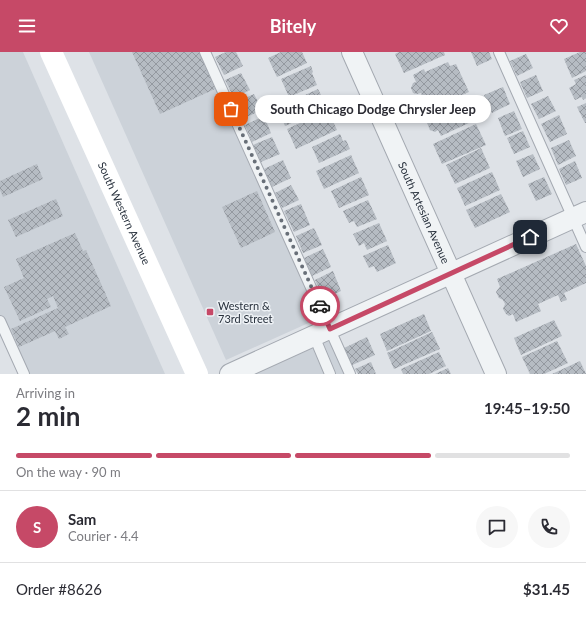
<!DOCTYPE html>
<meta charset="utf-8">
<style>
body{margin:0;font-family:Lato,sans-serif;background:#f7f7f7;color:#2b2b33;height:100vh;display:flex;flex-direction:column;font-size:15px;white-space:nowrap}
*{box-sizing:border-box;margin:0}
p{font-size:13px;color:#7c7c81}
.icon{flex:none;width:22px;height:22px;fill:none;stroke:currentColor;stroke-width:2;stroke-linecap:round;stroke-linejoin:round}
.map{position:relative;height:322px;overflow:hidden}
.side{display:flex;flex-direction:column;background:#fff;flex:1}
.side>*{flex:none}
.pin{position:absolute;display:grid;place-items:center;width:34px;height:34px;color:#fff;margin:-17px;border-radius:8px;box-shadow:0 2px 6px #0006}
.courier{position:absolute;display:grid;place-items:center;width:40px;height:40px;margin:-20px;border:3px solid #c64967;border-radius:50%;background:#fff;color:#222;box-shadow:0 1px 5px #0007}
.bubble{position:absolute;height:28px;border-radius:14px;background:#fff;box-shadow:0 2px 6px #0003;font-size:13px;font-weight:700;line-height:28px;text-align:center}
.headline em{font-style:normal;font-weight:700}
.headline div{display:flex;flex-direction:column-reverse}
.headline{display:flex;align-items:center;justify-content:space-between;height:68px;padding:0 16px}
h1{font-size:26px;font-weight:700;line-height:30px}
.bar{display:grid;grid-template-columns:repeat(4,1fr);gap:6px 4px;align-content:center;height:48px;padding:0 16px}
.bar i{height:5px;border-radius:3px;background:#e1e1e2}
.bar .active{background:#c64967}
.bar p{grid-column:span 4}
.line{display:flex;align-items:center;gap:10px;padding:0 16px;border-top:1px solid #e1e1e2}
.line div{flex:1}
.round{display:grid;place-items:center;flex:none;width:42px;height:42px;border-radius:21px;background:#f7f7f7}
header{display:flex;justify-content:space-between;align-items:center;height:52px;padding:0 16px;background:#c64967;color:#fff;font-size:18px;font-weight:700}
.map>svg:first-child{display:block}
.built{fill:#ccd2d9}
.building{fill:url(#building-cross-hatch)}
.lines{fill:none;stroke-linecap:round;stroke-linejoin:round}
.lane-casing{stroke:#a4a9b1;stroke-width:12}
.street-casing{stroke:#a4a9b1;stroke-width:22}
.lane{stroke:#f0f3f5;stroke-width:10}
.street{stroke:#f0f3f5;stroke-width:20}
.secondary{stroke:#fff;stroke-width:22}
.done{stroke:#686f78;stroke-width:4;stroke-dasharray:0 7.2}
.route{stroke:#c64967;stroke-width:5}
.poi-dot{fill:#c64967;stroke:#edf1f5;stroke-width:1.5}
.labels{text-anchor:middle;stroke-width:3;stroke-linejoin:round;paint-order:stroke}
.street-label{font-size:11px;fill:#28313d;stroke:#edf1f5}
.poi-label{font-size:11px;fill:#28313d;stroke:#edf1f5;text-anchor:start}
</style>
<header><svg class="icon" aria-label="menu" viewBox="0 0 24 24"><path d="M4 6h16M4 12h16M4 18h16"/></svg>Bitely<svg class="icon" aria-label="heart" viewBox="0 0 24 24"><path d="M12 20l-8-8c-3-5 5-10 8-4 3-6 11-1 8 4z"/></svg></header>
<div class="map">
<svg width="586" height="322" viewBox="0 0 586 322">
<defs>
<pattern id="building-cross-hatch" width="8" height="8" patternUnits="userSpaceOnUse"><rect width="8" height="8" fill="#b6bcc3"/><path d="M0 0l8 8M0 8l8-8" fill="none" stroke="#9499a0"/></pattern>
</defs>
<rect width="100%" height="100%" fill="#dee2e7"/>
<!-- built -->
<g class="built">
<polygon points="0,0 23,0 165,322 24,322 0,269"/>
<polygon points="89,0 205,0 324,264 226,308"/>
<polygon points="334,287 350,322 254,322"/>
</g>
<!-- building -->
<g class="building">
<polygon points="132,0 199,0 215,37 160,62"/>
<polygon points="226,0 236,0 243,14 224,23 215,5"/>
<polygon points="281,0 302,0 307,11 277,25 268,6"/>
<polygon points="399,0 444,0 445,3 404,21 395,2"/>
<polygon points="471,0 489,0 492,7 477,14"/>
<polygon points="580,0 586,0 586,19 572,26 564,7"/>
<polygon points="526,2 533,16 517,24 510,9"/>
<polygon points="448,10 450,14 456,12 469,40 462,43 464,46 442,56 443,59 431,64 427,57 425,58 420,56 418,51 420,47 423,46 421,41 417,42 413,41 411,36 413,31 416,30 413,23 424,17 425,20"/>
<polygon points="311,14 313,20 312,21 317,33 289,45 281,27"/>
<polygon points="241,21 250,38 234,46 225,28"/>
<polygon points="536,23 543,39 527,46 520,30"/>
<polygon points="586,23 586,46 583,48 582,45 575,48 569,36 576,32 574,28"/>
<polygon points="503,35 510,52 492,61 484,43"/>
<polygon points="318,37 327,55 285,74 277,56"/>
<polygon points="254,42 262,58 244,66 237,50"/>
<polygon points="548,44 556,59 539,67 531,52"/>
<polygon points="475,49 479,59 483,57 486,63 441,84 438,78 435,80 430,78 427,71 429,66 449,57 453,59"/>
<polygon points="586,51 586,71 585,71 577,55"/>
<polygon points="328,58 337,78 296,97 287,77"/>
<polygon points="514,59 522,77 505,84 498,66"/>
<polygon points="559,63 567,82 550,90 541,72"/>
<polygon points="264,64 271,81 252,90 245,73"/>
<polygon points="476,72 486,93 442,112 433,92"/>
<polygon points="523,79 530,95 514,102 507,86"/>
<polygon points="340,82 343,89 346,88 350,97 319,111 312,95"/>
<polygon points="272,85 280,102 261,110 253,93"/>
<polygon points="569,88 576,104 558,113 551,96"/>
<polygon points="481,96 490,116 455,132 446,113"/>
<polygon points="533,102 540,117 523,125 516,109"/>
<polygon points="351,103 359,121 324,137 316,119"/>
<polygon points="283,108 291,126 272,135 264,117"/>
<polygon points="575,109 582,126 566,133 559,117"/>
<polygon points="37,112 43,127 3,145 0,138 0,129"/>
<polygon points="492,120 500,138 465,154 457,136"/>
<polygon points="361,125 369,143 339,156 331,139"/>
<polygon points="544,125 552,142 536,149 528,132"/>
<polygon points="291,133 299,148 282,156 275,141"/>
<polygon points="257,139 275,180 241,196 222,155"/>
<polygon points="501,142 510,160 475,176 466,158"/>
<polygon points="56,147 63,164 16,185 8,168"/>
<polygon points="368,148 377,167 357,175 354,169 349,171 343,159"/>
<polygon points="301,152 310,173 294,180 284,159"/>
<polygon points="379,171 387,189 367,198 364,191 359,194 353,182"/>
<polygon points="314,176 322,193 303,201 296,184"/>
<polygon points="75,181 83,199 86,198 111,254 65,275 69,282 59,287 55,279 19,295 11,277 58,256 53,244 47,247 51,255 20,269 4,235 24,226 16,207"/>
<polygon points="576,192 586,214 586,231 564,241 567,248 561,250 558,243 538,252 541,259 516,270 513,262 509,264 506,262 503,257 505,252 503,248 499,246 496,240 498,237 500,235 497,227"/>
<polygon points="388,193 396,211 377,220 374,214 369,216 363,204"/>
<polygon points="323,197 331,215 312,224 304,206"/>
<polygon points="333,219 341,239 324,247 315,228"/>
<polygon points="424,262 431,279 387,299 380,282"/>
<polygon points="554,268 562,284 521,303 514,286"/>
<polygon points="432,280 440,297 394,317 387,301"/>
<polygon points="367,285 375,303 350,314 342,297"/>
<polygon points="557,289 568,311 544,322 530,322 522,305"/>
<polygon points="439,300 446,314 429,322 403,322 401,317"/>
<polygon points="580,309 586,322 552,322"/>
<polygon points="371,310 376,322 358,322 355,317"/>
<polygon points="448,316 451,322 435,322"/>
</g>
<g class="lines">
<defs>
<g id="lane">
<polyline points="205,0 350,322"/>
<polyline points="499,0 586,195"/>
<polyline points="0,269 24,322"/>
<polyline points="314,284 330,322"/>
</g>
<g id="street">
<path id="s1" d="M352,0l144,322"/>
<polyline points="230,322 586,160"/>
</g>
</defs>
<!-- lane casing -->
<use href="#lane" class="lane-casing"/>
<!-- street casing -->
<use href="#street" class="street-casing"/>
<!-- lane -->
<use href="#lane" class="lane"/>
<!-- street -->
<use href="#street" class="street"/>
<!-- secondary -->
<path class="secondary" id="s2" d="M51,0l146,322"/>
</g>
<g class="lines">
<!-- done -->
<polyline class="done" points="231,57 320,254"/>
<!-- route -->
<polyline class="route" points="320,254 330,277 530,185"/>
</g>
<!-- markers -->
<rect class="poi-dot" x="206" y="256" width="8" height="8" rx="2"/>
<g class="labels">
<!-- street labels -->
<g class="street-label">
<text dy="4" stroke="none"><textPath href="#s2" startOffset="177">South Western Avenue</textPath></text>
<text dy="4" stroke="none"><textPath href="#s1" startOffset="176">South Artesian Avenue</textPath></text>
</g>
<!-- poi labels -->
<g class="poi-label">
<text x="218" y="258">Western &amp;<tspan x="218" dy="13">73rd Street</tspan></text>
</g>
</g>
</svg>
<div class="pin" style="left:231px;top:57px;background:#ea580c"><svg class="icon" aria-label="bag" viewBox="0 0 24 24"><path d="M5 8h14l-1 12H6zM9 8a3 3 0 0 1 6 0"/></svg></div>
<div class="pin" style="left:530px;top:185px;background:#1f2937"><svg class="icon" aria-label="home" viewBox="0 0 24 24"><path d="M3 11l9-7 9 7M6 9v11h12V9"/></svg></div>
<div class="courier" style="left:320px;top:254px"><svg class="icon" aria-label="car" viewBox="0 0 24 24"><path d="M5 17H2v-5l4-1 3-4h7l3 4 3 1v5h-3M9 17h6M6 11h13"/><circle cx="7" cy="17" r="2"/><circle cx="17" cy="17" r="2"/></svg></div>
<div class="bubble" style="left:255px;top:43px;width:236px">South Chicago Dodge Chrysler Jeep</div>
</div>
<section class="side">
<div class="headline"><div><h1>2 min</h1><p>Arriving in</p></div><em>19:45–19:50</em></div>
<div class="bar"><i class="active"></i><i class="active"></i><i class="active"></i><i></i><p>On the way · 90 m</p></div>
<div class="line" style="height:72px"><b class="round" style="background:#c64967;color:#fff">S</b><div><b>Sam</b><p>Courier · 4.4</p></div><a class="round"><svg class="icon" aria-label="chat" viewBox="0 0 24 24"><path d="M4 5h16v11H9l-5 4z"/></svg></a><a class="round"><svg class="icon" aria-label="phone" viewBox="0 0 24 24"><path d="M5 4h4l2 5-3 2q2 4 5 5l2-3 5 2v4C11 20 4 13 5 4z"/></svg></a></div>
<div class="line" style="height:52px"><div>Order #8626</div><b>$31.45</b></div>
</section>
